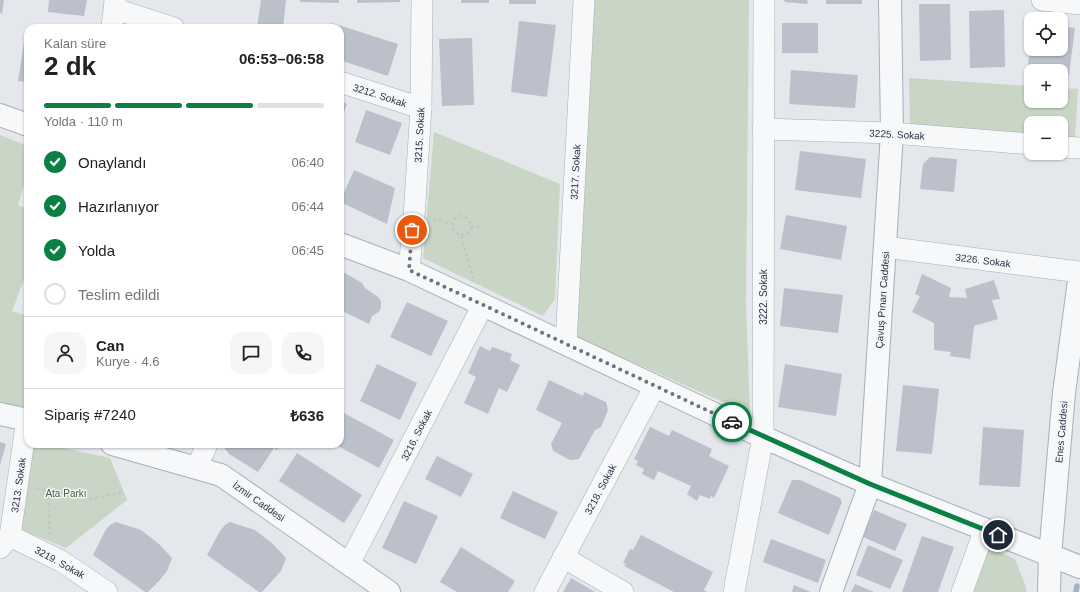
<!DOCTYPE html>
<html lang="tr">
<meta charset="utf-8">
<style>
body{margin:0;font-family:Helvetica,sans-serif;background:#f6f6f6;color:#222;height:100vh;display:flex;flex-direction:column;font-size:15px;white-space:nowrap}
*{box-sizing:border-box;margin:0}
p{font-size:13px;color:#767676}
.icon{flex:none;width:22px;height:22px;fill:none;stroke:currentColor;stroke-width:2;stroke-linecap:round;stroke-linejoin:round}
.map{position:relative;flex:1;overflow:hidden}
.panel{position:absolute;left:24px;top:24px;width:320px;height:424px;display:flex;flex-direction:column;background:#fff;border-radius:12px;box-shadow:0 1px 3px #0004}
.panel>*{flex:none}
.buttons{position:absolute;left:1024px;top:12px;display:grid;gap:8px}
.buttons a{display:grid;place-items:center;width:44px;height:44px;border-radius:8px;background:#fff;box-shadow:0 1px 3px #0004;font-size:20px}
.pin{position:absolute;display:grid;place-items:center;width:34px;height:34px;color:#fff;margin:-17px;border:2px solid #fff;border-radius:50%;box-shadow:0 1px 4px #0007}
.courier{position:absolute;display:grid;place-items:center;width:40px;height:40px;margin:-20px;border:3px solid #0b8043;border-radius:50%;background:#fff;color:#222;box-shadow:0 1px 5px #0007}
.headline em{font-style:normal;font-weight:600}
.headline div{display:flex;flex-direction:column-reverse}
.headline{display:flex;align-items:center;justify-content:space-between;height:68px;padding:0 20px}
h1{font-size:26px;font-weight:600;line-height:30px}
.bar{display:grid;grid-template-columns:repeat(4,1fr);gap:6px 4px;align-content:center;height:48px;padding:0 20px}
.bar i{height:5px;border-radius:3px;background:#e0e0e0}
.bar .active{background:#0b8043}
.bar p{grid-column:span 4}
.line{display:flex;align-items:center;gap:10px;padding:0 20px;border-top:1px solid #e0e0e0}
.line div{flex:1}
.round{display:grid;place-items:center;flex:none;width:42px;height:42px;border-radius:12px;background:#f6f6f6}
ol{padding:0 20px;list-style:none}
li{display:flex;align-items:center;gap:12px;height:44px}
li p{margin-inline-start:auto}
li .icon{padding:4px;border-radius:50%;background:#0b8043;color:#fff;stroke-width:4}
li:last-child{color:#767676}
li i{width:22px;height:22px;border:2px solid #e0e0e0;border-radius:50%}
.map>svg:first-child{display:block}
.green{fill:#c9d6c5}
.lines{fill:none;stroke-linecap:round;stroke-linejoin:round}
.stream{stroke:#9fb4cc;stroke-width:5.5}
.building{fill:#bbc0ca}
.minor-casing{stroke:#a9aeb7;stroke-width:22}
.tertiary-casing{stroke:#a9aeb7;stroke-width:24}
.path{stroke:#c2c5cb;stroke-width:2.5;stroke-dasharray:3 3;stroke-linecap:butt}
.minor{stroke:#f7f8fa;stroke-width:21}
.tertiary{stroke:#f7f8fa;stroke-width:22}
.done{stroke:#6c737f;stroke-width:4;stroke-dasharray:0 7.2}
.route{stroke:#0b8043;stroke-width:5}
.labels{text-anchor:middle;stroke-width:3;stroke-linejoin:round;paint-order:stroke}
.street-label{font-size:10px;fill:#2b3445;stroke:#f4f6f9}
.park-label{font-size:10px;fill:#3f6138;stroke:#f4f6f9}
</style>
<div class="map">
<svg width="1080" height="592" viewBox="0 0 1080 592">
<rect width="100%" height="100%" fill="#e4e7ec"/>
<!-- green -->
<g class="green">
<polygon points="594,0 749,0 746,305 750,414 576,337"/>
<polygon points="909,78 1031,86 1031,101 1061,101 1061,88 1078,89 1075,138 1061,137 1061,123 1031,123 1031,135 910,124"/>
<polygon points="434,132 560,184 555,299 543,316 423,258"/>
<polygon points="0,135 28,146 28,172 18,205 28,209 28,269 12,311 28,316 28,408 25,410 0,403"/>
<polygon points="34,444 45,444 110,458 127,500 66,548 17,528"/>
<polygon points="988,547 1015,559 1026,587 1026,592 968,592"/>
</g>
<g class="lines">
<!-- stream -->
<polyline class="stream" points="1076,592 1077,586"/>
</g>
<!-- building -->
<g class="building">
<polygon points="0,0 4,0 2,14 0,13"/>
<polygon points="49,0 87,0 84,16 48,12"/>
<polygon points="261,0 286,0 283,28 257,28"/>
<polygon points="300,0 339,0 339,3 300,2"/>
<polygon points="357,0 400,0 400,2 357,3"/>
<rect x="461" y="0" width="28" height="3"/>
<rect x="509" y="0" width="27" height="4"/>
<polygon points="784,0 807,0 808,4 785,2"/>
<rect x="826" y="0" width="36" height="4"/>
<polygon points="919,4 950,4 951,60 920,61"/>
<polygon points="1004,10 1005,67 970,68 969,11"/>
<polygon points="519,21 556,25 547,97 511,92"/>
<polygon points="332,23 398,44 388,76 340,60 340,28 330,28"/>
<rect x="782" y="23" width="36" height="30"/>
<polygon points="1061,26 1075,28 1069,75 1061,74 1061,71 1027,70 1030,49 1061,49"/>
<polygon points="472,38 474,105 442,106 439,39"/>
<polygon points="24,42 28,42 28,82 18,81"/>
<polygon points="791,70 858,75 855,108 789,104"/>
<polygon points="340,101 347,104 340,124"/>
<polygon points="366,110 402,123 390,155 355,142"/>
<polygon points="800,151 866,159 861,198 795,190"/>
<polygon points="930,157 957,159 954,192 920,189 923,164"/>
<polygon points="354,170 395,188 387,224 340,202"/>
<polygon points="786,215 847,226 841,260 780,249"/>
<polygon points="340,270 362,283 365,288 378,297 381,301 381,307 379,312 372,316 369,324 340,310"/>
<polygon points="922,274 951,288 949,297 967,298 965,289 994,280 1000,299 992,300 998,319 974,326 970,359 950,356 951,352 934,350 934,323 912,312 920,296 915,294"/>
<polygon points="784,288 843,295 838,333 780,326"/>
<polygon points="407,302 448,321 431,356 390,337"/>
<polygon points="480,346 490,351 492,347 512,354 510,360 520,365 507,392 499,388 488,414 464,403 476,377 468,373"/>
<polygon points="377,364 417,383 400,420 360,401"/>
<polygon points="785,364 842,374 836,416 778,407"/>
<polygon points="549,380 583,396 584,392 606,402 608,410 601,427 595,430 579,459 570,460 553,451 551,444 562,423 536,410"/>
<polygon points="903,385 939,389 932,454 896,451"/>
<polygon points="342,412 394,440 379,468 334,444 340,444 340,416"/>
<polygon points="650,427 669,436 672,430 712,449 709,456 729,466 714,498 711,496 710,499 700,495 697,501 687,494 691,486 658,471 654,480 642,474 644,469 636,465 638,461 634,459"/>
<polygon points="983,427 1024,430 1020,487 979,485"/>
<polygon points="0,442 6,444 0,465"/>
<polygon points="225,444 277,444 279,446 277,450 274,448 258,472 229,454 225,449"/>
<polygon points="297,453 362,495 344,523 279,481"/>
<polygon points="437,456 473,474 461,497 425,479"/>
<polygon points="792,480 800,480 840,498 842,502 829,535 778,513"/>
<polygon points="513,491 558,512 545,539 500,518"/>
<polygon points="404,501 438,516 416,564 382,548"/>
<polygon points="874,510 907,524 895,551 863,537"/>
<polygon points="116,522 141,530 159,544 172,558 167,571 159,581 148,592 145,592 93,555 105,531 110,525"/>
<polygon points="230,522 255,530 273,544 286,558 281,571 262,592 259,592 207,555 220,531 225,525"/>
<polygon points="641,535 713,572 704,590 707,592 674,592 624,566 626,564 623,563 630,549 633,550"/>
<polygon points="922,536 954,547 938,592 902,592"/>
<polygon points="771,539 826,560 818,583 763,562"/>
<polygon points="868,545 903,560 890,589 856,575"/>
<polygon points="461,547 515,581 508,592 457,592 440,582"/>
<polygon points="571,578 595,592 563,592"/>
<polygon points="855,584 874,592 851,592"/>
<polygon points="794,585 811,592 792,592"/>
</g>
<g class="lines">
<defs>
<g id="minor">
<polyline points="1042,0 1080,4"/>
<polyline points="115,9 174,28"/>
<polyline points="112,28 115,0"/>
<polyline points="340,82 421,108"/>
<polyline points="763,129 892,133 1031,144"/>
<polyline points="1061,147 1080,148"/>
<polyline points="885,247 1080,272"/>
<polyline points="409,270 414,217 421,108 422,0"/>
<polyline points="566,344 584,0"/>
<polyline points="197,468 207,444"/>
<polyline points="10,536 61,561 107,592"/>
<polyline points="0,548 10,536 27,419 28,419"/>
<polyline points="563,557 623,592"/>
<polyline points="349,564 483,305"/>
<polyline points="545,592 655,386"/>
<polyline points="734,592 763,437 764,0"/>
<polyline points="962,592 985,529"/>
</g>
<g id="tertiary">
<polyline points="0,115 28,125"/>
<polyline points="340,244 409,270 763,437 870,484 1080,567"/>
<polyline points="0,414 28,420"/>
<polyline points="112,444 221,475 389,592"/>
<polyline points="831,592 870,484 892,133 890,0"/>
<polyline points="1049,592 1050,556 1064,393 1080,273"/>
</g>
</defs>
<!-- minor casing -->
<use href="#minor" class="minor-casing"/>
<!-- tertiary casing -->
<use href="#tertiary" class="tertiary-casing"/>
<!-- path -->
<g class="path">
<polyline points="433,220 452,224"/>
<polyline points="471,227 479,227"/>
<path d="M461,235c22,-2 4,-29 -7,-15 -5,7 0,13 7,15l12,43"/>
<polyline points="36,488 48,491 50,535"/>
<polyline points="48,491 78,498 91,499 123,492"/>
</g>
<!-- minor -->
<use href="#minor" class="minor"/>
<!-- tertiary -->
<use href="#tertiary" class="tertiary"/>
</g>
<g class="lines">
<!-- done -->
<polyline class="done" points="412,230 409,270 732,422"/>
<!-- route -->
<polyline class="route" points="732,422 870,484 998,535"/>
</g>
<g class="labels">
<!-- street labels -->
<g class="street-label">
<text transform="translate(380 95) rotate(18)" y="4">3212. Sokak</text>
<text transform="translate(897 134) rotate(3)" y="4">3225. Sokak</text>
<text transform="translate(419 135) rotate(-87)" y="4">3215. Sokak</text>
<text transform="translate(575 172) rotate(-87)" y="4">3217. Sokak</text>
<text transform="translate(983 260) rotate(7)" y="4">3226. Sokak</text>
<text transform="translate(763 297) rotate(-90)" y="4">3222. Sokak</text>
<text transform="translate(882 300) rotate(-86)" y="4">Çavuş Pınarı Caddesi</text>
<text transform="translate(1061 432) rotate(-85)" y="4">Enes Caddesi</text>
<text transform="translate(416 435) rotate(-63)" y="4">3216. Sokak</text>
<text transform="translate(18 485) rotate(-82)" y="4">3213. Sokak</text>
<text transform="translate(600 489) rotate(-62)" y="4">3218. Sokak</text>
<text transform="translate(259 501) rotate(35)" y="4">İzmir Caddesi</text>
<text transform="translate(60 562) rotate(29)" y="4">3219. Sokak</text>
</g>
<!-- park labels -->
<g class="park-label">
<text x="66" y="497">Ata Parkı</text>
</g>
</g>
</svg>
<div class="buttons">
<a><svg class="icon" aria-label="locate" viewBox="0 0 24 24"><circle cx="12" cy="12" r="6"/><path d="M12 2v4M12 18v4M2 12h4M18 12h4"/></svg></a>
<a>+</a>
<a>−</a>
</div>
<div class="pin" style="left:412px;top:230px;background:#ea580c"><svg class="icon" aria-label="bag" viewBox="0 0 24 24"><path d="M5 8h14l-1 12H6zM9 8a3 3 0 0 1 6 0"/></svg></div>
<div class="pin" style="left:998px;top:535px;background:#1f2937"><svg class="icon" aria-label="home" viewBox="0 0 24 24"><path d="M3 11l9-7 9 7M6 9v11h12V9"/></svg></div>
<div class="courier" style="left:732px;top:422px"><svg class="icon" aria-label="car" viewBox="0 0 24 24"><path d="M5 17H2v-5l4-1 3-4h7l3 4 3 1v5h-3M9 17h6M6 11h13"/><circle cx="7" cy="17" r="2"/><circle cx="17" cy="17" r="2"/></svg></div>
<section class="panel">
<div class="headline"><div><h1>2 dk</h1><p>Kalan süre</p></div><em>06:53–06:58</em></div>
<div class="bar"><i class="active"></i><i class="active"></i><i class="active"></i><i></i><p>Yolda · 110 m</p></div>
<ol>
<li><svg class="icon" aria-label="check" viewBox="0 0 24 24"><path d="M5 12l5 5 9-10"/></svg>Onaylandı<p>06:40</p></li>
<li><svg class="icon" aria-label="check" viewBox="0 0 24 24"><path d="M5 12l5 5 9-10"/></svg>Hazırlanıyor<p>06:44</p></li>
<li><svg class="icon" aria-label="check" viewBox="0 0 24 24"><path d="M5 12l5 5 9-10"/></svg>Yolda<p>06:45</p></li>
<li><i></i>Teslim edildi</li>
</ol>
<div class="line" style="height:72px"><a class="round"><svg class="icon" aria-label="person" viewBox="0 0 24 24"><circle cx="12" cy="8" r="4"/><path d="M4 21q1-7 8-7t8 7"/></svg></a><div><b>Can</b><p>Kurye · 4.6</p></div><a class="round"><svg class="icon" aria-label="chat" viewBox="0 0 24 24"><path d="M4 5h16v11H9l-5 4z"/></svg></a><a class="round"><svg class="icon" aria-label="phone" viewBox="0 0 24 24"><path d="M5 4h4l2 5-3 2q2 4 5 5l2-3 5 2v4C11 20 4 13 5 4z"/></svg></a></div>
<div class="line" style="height:52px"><div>Sipariş #7240</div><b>₺636</b></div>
</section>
</div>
